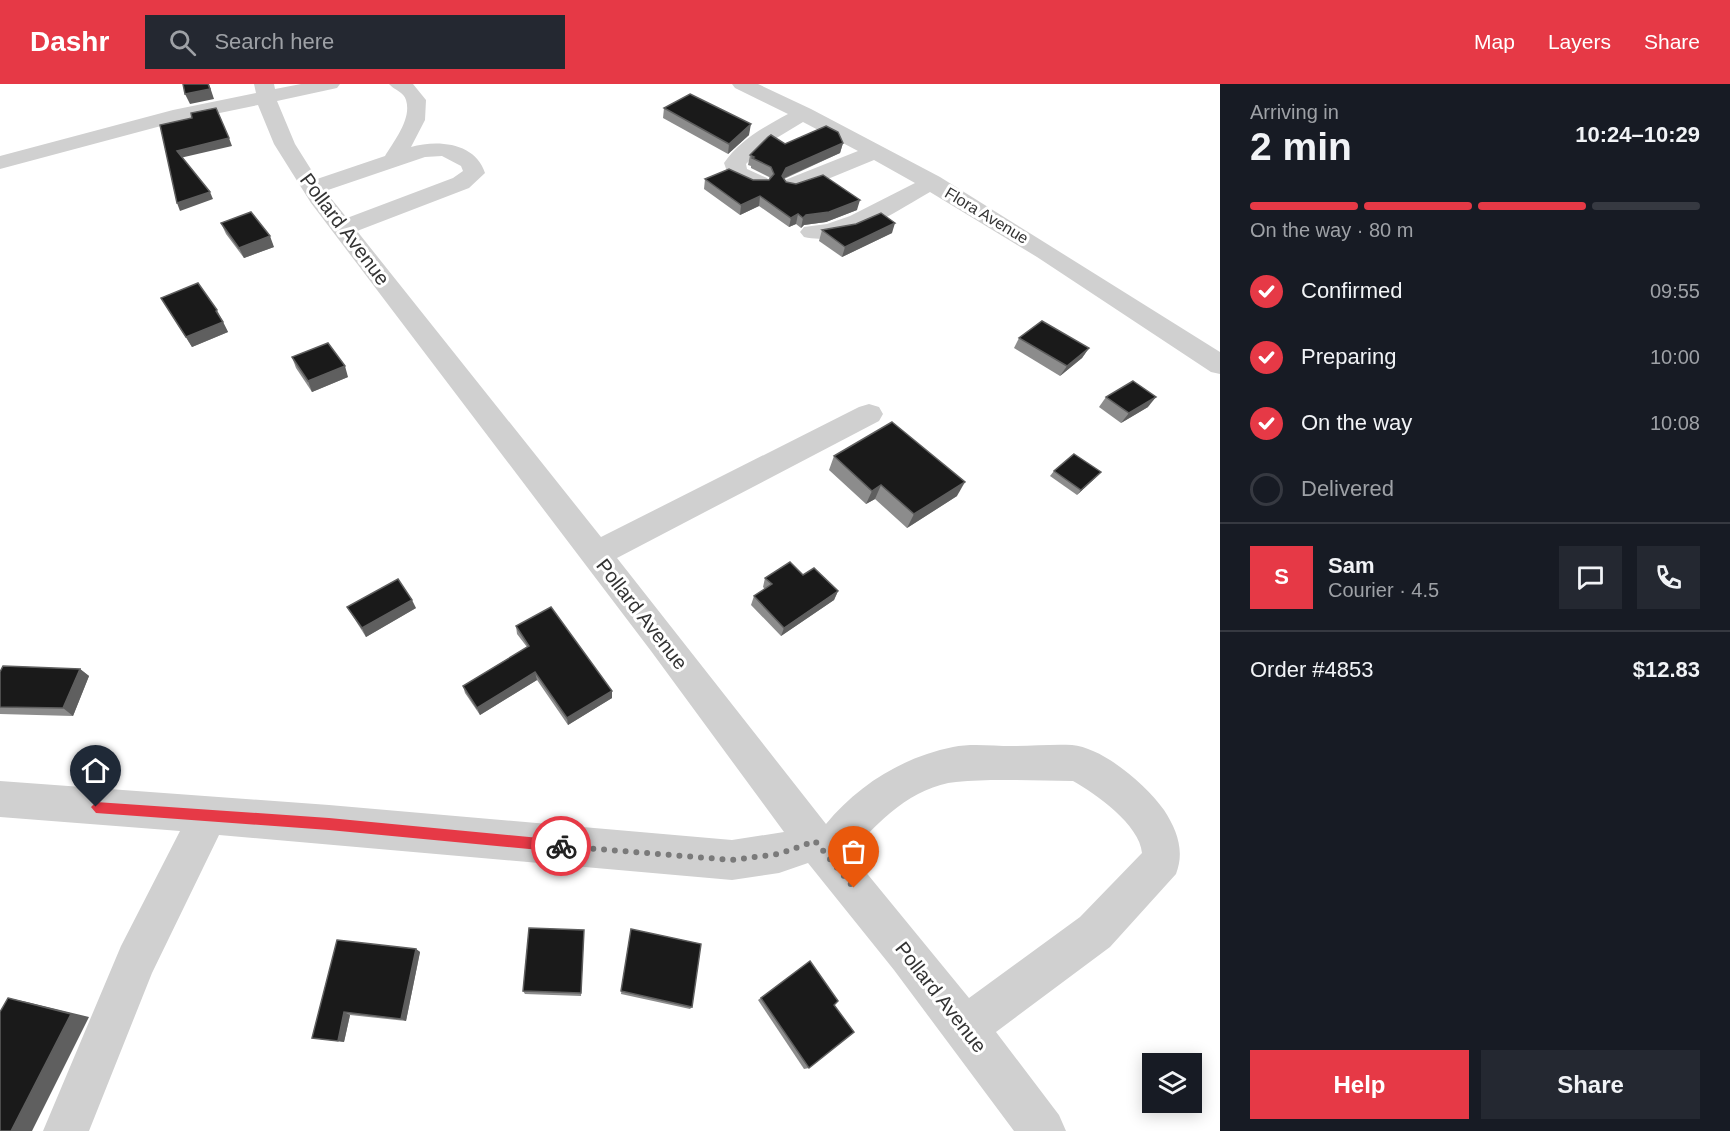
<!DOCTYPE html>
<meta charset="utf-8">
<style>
body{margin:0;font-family:Helvetica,sans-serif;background:#242831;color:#f1f3f6;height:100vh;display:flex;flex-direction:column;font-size:22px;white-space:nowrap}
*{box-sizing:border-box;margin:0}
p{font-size:20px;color:#9ea1a6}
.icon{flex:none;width:33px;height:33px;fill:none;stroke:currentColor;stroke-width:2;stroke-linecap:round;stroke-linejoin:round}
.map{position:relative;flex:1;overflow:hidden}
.side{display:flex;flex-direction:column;background:#171b24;width:510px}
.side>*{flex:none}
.buttons{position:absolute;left:1142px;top:969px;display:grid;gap:12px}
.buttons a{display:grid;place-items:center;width:60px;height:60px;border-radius:0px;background:#171b24;box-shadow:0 3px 15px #0003;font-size:30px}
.pin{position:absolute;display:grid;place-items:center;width:51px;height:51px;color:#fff;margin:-62px -26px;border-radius:50% 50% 50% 0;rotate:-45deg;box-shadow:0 0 6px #0007}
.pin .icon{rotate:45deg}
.courier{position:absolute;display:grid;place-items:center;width:60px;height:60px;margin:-30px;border:4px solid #e63946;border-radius:50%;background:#fff;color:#222;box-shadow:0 2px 8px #0007}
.summary em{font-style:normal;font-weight:700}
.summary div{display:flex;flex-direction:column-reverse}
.summary{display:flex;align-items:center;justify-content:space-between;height:102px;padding:0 30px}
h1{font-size:39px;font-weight:700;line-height:45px}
.bar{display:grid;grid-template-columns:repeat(4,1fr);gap:9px 6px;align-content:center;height:72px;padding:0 30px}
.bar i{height:8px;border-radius:4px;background:#363941}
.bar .selected{background:#e63946}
.bar p{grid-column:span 4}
.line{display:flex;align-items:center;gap:15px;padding:0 30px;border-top:2px solid #363941}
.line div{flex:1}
.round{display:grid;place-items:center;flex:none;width:63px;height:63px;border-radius:0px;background:#242831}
ol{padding:0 30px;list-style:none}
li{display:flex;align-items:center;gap:18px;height:66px}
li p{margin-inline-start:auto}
li .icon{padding:6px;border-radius:50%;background:#e63946;color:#fff;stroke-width:4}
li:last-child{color:#9ea1a6}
li i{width:33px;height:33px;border:3px solid #363941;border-radius:50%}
.action{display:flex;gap:12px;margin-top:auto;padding:12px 30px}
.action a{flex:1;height:69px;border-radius:0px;background:#e63946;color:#fff;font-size:24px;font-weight:700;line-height:69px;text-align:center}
.action a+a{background:#242831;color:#f1f3f6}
header{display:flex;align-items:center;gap:36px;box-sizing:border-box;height:84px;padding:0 30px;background:#e63946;color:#fff}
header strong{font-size:28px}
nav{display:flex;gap:33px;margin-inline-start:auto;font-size:21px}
.search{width:420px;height:54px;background:#242831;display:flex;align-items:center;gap:15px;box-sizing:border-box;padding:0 21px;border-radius:0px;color:#9ea1a6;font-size:22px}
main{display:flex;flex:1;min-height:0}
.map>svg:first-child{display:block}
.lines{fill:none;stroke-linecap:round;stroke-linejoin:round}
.minor{fill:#d0d0d0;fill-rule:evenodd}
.wall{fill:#8c8c8c}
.shaded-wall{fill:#5f5f5f}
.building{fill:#1a1a1a;stroke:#5f5f5f;stroke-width:1.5}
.route{fill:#e63946}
.done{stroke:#7a7a7a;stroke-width:6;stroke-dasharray:0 10.8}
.labels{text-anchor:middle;stroke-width:6;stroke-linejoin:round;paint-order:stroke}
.far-street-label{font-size:16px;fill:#333;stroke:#fff}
.street-label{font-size:20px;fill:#333;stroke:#fff}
</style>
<header>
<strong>Dashr</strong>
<div class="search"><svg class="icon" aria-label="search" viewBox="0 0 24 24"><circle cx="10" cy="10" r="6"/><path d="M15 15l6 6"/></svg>Search here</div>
<nav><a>Map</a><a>Layers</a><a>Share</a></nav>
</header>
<main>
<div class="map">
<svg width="1220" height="1047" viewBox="0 0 1220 1047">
<rect width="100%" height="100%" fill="#fff"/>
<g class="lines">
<!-- minor -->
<g class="minor">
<path d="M254,0h20l1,5 26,-5h39l-3,4 -60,13 18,43 22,35 68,-23c9,-15 27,-37 21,-56 -2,-8 -12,-10 -17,-16h24l13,16 -1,20 -14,27c27,-8 65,-4 74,26l-16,15 -112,43 244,306 258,-130 10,-3 10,3 4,7 -4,7 -262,137 209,266c32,-39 77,-67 127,-77 18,-4 40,-1 59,-1 20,0 41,-2 60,-1 32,3 74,40 92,65 13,20 21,41 12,64l-66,73 -114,85 63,83 7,16h-52l-120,-161 -86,-107 -29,10 -47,7 -513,-45 -67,138 -63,158h-46l78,-185 59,-115 -180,-14v-36l329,24 403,35 52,-8 -133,-181 -340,-448 -37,-59 -16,-39 -82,17 -176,47v-13l173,-46 83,-17zM442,72l19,10 2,5 -10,7 -106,40 -22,-27 100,-34zM1073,697c22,12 67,44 69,72l-62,64 -111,81 -118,-144c25,-32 63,-68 105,-72 38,-4 79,-1 117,-1z"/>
<path d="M732,0h26l53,25 129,68 280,175v22l-9,-2 -174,-115 -107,-65c-33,19 -86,55 -126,45l-4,-5 4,-5 23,-3 23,-8 65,-33 -41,-23 -73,30 -8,2 -8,-2 -3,-5 3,-5 73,-29 -55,-29 -38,23 -19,19 1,5 20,9 3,5 -3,5c-14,3 -25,-5 -38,-11l-5,-14c16,-23 40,-36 64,-49l-53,-26z"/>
</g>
</g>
<!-- wall -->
<g class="wall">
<polygon points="664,24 749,51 728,70 663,34"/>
<polygon points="843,59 840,69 784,95 786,98 857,126 826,138 804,141 801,144 796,140 789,143 759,122 740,131 704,105 705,95 769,96 770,95 769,93 751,84 751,82 748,81 750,71 785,60"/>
<polygon points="221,139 274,163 244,174 226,150"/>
<polygon points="822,146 892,149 842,173 819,157"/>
<polygon points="161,214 217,226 228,248 192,263"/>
<polygon points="1019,254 1089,264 1082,274 1060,292 1014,264"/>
<polygon points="292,273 348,293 312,308 296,284"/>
<polygon points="1106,313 1148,323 1121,339 1099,323"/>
<polygon points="834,372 957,412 907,444 875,415 866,420 829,386"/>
<polygon points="1054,387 1101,388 1097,392 1077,411 1050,392"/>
<polygon points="803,491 838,507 834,516 781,552 751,521 754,512 765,505 763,503 765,494"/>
<polygon points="347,523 416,524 366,553"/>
<polygon points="516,542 612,607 612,614 568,641 537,596 480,631 465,609 463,602 527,563 517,550"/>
<polygon points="80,585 89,592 73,632 0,630 0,588"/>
<polygon points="631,845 692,923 690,925 621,910"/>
<polygon points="584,846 581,912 525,910 523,907"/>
<polygon points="416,865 420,868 406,937 350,931 344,958 312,954"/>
<polygon points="810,877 834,921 809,984 804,985 758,916"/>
</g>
<!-- shaded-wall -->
<g class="shaded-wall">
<polygon points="209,0 214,15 190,20 185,10"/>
<polygon points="751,40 749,51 728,70 729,60"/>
<polygon points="229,54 232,62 180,74 177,67"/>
<polygon points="843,59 840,69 784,94 780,102 782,92 786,84"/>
<polygon points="210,108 213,115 180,127 177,119"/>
<polygon points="760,112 759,122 740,131 741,121"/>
<polygon points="860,116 857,126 826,138 804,141 801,144 803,134 806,131"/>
<polygon points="798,130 796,140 789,143 791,134"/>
<polygon points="895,139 892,149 842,173 845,163"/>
<polygon points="270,152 274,163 244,174 239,164"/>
<polygon points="223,238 228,248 192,263 186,253"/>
<polygon points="1089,264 1082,274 1060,292 1067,282"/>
<polygon points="345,282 348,293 312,308 308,297"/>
<polygon points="1156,313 1148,323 1121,339 1129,329"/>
<polygon points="1101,388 1097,392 1077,411 1081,406"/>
<polygon points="965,398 957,412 907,444 914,430"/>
<polygon points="881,401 875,415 866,420 872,407"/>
<polygon points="838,507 834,516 781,552 784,544"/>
<polygon points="412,516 416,524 366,553 362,544"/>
<polygon points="80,585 89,592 73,632 63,624"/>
<polygon points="535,588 537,596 480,631 477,624"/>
<polygon points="612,607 612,614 568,641 567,634"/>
<polygon points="416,865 420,868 406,937 401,935"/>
<polygon points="8,914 27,918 89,933 32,1047 11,1047"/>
<polygon points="344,928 350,931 344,958 338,957"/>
</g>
<!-- building -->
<g class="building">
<polygon points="183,0 208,0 210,5 185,10"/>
<polygon points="690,10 751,40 729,60 664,24"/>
<polygon points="216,24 229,54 177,67 210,108 177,119 160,41 192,34 191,29"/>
<polygon points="826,42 838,48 843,59 786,84 782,92 786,98 796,100 823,91 860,116 829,128 806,131 803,134 798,130 791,134 760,112 741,121 705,95 729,85 753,96 769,96 774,90 771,83 752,74 754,73 750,71 768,53 771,51 785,60"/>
<polygon points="251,128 270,152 239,164 221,139"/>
<polygon points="881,129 895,139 845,163 822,146 856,140"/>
<polygon points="198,199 217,226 216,227 223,238 186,253 161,214"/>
<polygon points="1042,237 1089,264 1067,282 1019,254"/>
<polygon points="328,259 345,282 308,297 292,273"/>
<polygon points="1133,297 1156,313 1129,329 1106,313"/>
<polygon points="892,338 965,398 914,430 881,401 872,407 834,372"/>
<polygon points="1074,370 1101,388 1081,406 1054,387"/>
<polygon points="790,478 803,491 814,484 838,507 784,544 754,512 772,500 765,494"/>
<polygon points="398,495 412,516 362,544 347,523"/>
<polygon points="551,523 612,607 567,634 535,588 477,624 463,602 529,562 516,542"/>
<polygon points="3,582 80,585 63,624 0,623 0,588"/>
<polygon points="529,844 584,846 581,909 523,907"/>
<polygon points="631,845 701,860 692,923 621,907"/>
<polygon points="337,856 416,865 401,935 344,928 338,957 312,954"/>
<polygon points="810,877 838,917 834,921 854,948 809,984 761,914"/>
<polygon points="8,914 71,930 11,1047 0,1047 0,928"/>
</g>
<!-- route -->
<polygon class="route" points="96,718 329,734 561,756 567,762 561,768 329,746 96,729 91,723"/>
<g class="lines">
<!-- done -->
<polyline class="done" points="561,762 732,776 779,770 815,757 854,804"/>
</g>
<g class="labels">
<!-- far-street labels -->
<g class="far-street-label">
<text transform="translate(987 131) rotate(31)" y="6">Flora Avenue</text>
</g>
<!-- street labels -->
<g class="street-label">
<text transform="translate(345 145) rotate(53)" y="7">Pollard Avenue</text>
<text transform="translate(642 530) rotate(52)" y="7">Pollard Avenue</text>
<text transform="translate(941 913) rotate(52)" y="7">Pollard Avenue</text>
</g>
</g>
</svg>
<div class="buttons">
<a><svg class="icon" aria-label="layers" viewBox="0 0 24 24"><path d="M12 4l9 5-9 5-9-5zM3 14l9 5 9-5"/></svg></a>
</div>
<div class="pin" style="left:854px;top:804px;background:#ea580c"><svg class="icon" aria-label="bag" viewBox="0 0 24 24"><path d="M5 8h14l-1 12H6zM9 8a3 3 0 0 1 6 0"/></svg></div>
<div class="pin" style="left:96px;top:723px;background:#1f2937"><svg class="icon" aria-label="home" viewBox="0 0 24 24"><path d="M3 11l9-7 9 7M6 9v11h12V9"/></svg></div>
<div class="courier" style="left:561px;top:762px"><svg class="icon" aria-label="bike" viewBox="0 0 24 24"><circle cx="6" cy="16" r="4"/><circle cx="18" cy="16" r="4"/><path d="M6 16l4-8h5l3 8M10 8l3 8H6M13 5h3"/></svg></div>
</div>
<section class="side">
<div class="summary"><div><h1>2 min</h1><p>Arriving in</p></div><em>10:24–10:29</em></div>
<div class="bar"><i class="selected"></i><i class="selected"></i><i class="selected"></i><i></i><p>On the way · 80 m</p></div>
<ol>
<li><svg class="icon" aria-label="check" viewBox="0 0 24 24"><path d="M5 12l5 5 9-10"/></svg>Confirmed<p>09:55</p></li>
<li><svg class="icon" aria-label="check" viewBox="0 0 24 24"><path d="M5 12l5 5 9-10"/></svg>Preparing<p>10:00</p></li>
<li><svg class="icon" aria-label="check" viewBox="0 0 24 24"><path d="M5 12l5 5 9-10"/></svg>On the way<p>10:08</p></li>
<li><i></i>Delivered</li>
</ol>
<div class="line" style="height:108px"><b class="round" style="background:#e63946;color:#fff">S</b><div><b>Sam</b><p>Courier · 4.5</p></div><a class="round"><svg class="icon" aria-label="chat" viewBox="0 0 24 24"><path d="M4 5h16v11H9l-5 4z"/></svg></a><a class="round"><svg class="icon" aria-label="phone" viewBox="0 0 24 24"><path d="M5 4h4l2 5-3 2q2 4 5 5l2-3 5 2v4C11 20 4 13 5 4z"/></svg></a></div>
<div class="line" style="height:78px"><div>Order #4853</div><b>$12.83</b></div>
<div class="action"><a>Help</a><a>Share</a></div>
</section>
</main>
